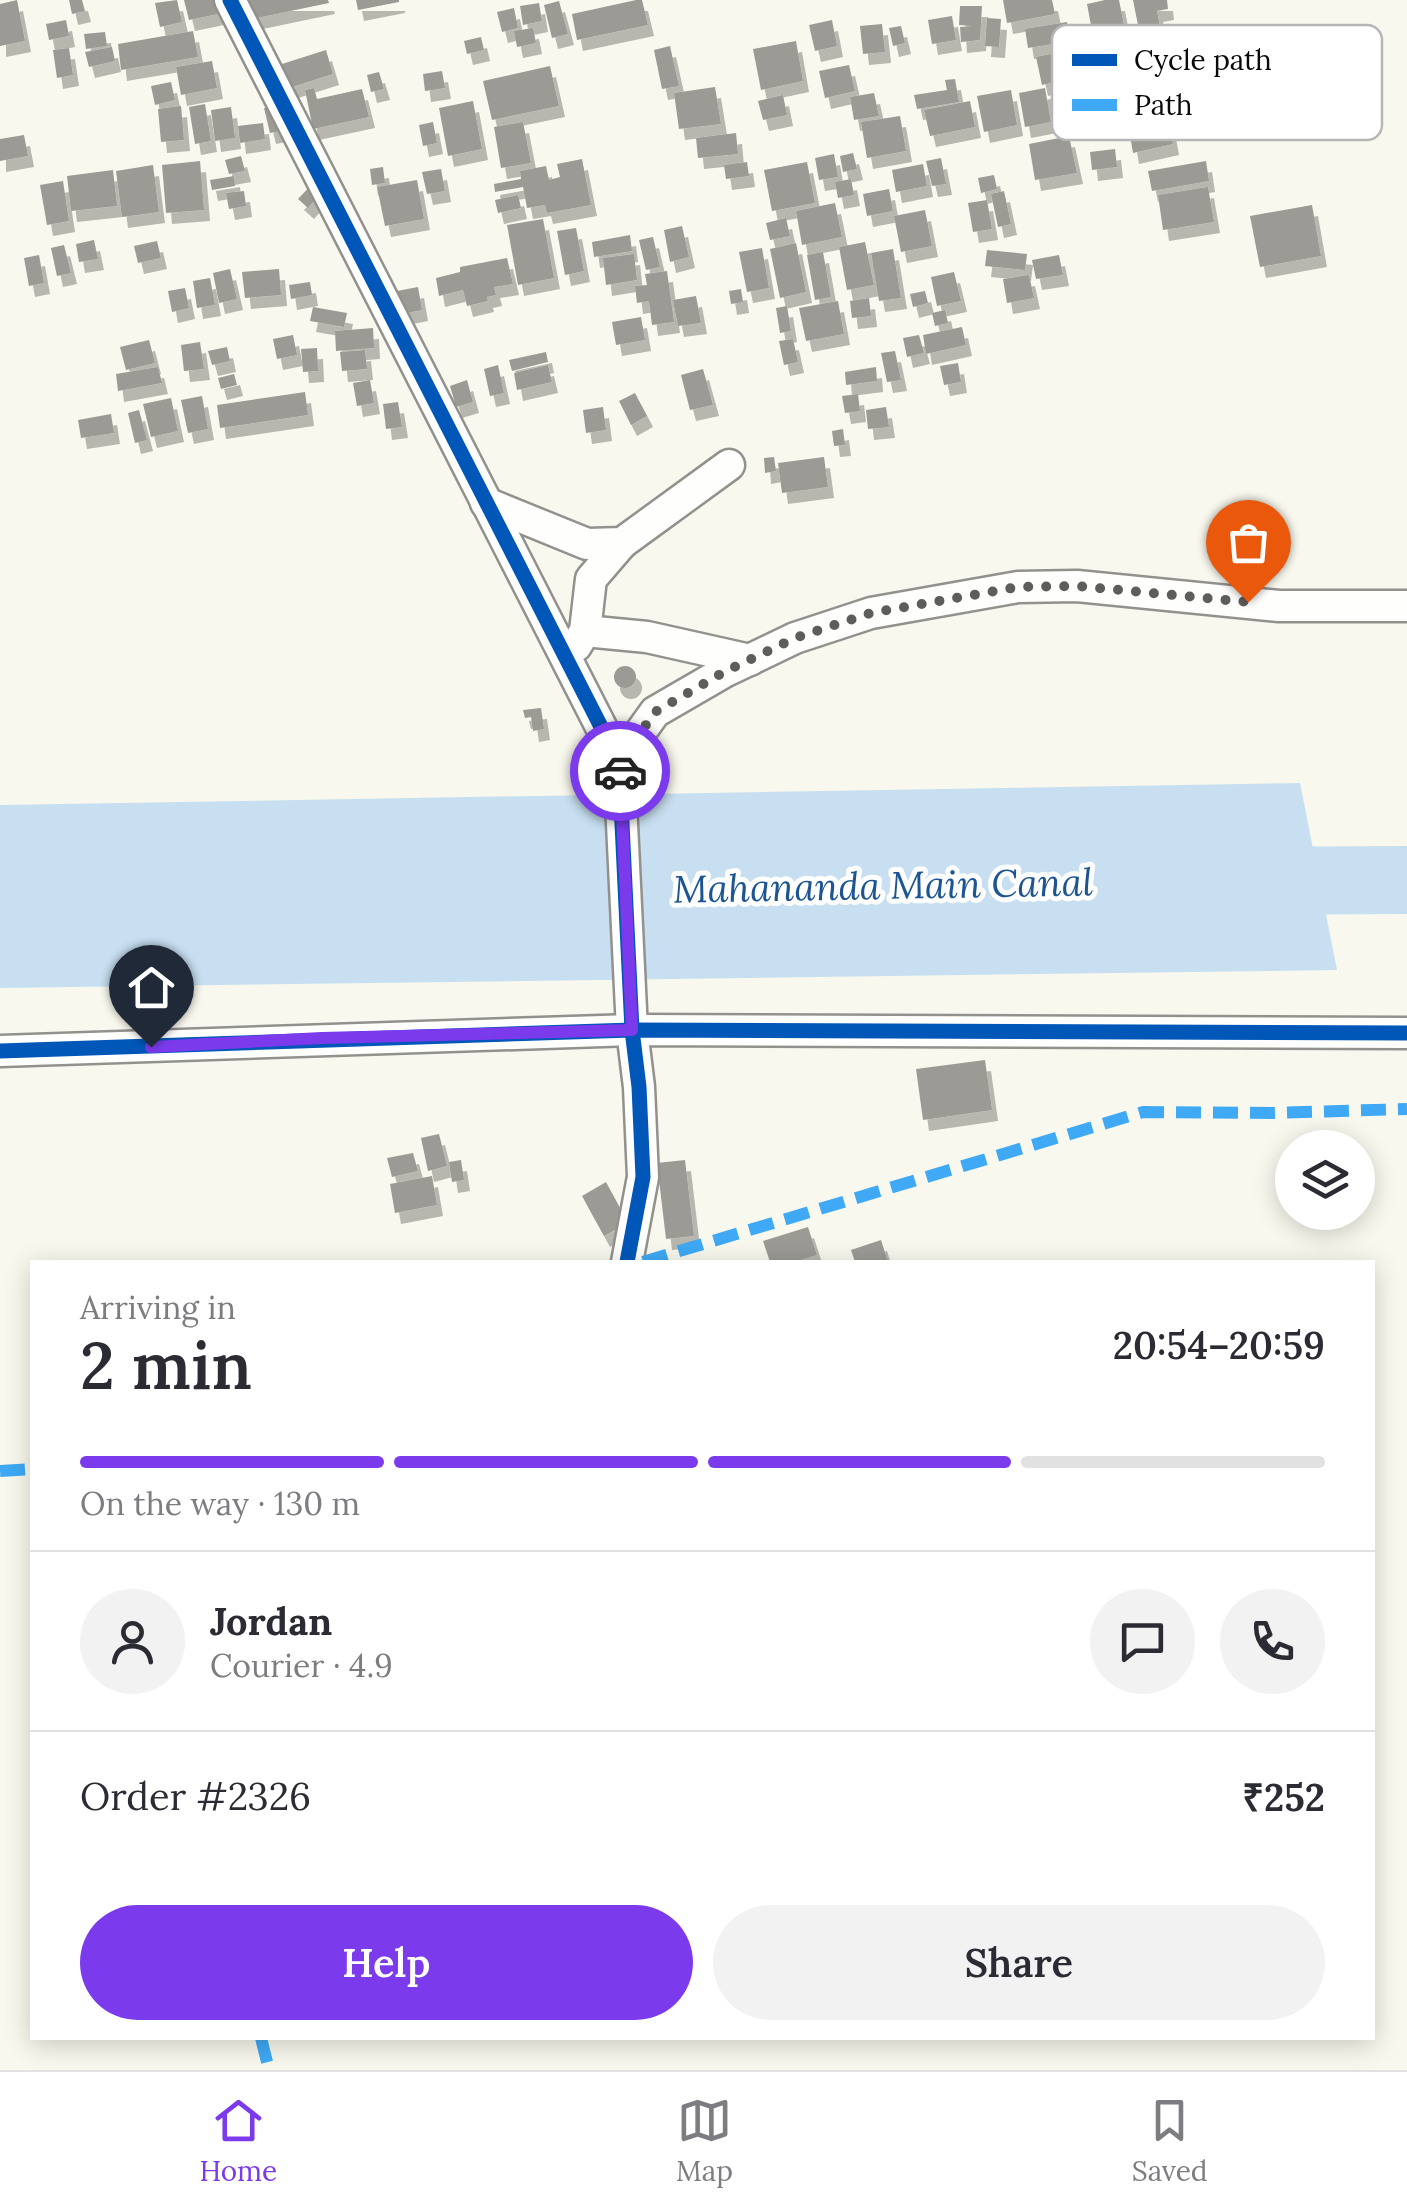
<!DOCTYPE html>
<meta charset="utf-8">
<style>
body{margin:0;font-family:Lora,serif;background:#f2f2f3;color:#2b2b33;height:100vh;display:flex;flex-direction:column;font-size:38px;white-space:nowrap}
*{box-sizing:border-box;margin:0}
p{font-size:32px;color:#7c7c81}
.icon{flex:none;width:55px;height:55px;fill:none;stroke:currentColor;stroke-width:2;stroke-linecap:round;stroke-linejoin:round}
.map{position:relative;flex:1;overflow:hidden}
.drawer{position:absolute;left:30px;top:1260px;width:1345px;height:780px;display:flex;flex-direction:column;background:#fff;border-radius:0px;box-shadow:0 5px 25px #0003}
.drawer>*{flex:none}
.tools{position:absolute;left:1275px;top:1130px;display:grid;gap:20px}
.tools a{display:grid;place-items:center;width:100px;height:100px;border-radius:50%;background:#fff;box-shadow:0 5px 25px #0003;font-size:50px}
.pin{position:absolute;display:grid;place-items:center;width:85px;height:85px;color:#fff;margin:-102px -42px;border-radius:50% 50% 50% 0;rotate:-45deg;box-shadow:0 0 10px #0007}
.pin .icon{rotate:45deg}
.courier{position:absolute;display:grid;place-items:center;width:100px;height:100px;margin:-50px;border:8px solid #7c3aed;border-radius:50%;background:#fff;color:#222;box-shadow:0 2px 12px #0007}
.overview em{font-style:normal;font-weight:600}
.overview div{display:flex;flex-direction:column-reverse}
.overview{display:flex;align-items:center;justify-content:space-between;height:170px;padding:0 50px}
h1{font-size:65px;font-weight:600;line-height:75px}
.bar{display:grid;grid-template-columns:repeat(4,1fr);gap:15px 10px;align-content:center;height:120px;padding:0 50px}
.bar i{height:12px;border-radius:8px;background:#e1e1e2}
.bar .selected{background:#7c3aed}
.bar p{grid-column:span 4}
.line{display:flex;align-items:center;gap:25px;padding:0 50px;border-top:2px solid #e1e1e2}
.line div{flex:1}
.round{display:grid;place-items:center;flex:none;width:105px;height:105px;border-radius:52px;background:#f2f2f3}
.button{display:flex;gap:20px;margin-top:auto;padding:20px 50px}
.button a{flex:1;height:115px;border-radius:60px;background:#7c3aed;color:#fff;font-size:40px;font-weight:600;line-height:115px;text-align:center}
.button a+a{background:#f2f2f3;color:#2b2b33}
.dock{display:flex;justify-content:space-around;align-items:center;height:140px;border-top:2px solid #e1e1e2;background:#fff;font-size:28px;color:#7c7c81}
.dock a{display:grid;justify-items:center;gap:5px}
.dock .selected{color:#7c3aed}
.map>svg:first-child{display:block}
.water{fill:#c7dff0}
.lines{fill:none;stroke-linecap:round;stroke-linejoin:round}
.river{stroke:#c7dff0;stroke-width:68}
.building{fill:#9c9a94;filter:url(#shadow)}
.minor-casing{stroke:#92918d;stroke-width:35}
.minor{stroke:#fefefc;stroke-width:30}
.quiet{stroke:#3fa9f5;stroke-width:12;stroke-dasharray:25 12;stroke-linecap:butt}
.cycleway-casing{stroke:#fff;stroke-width:21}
.cycleway{stroke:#0057b8;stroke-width:15}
.done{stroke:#5e5d5a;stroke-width:10;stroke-dasharray:0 18}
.route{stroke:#7c3aed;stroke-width:12}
.labels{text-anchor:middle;stroke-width:10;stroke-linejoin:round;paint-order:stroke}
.water-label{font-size:38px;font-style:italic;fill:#1d5593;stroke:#fff}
.key{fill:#fff;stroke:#b6b6b6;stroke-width:2.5}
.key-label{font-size:28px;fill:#0a0a0a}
</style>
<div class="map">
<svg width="1407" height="2070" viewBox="0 0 1407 2070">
<defs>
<filter id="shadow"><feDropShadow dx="6" dy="11" stdDeviation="0" flood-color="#0004"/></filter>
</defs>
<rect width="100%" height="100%" fill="#f9f8ee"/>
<!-- water -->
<polygon class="water" points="1300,783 1337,970 0,988 0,805"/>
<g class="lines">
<!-- river -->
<polyline class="river" points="1225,881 1407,880"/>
</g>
<!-- building -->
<g class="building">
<polygon points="17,0 25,41 0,46 0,4"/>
<polygon points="69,0 82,0 85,11 72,14"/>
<polygon points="177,0 182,22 160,27 155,3"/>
<polygon points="184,0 221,0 223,13 189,20"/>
<polygon points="248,0 328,0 329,3 252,19"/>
<polygon points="356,0 399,0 399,2 358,10"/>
<polygon points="636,0 642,0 648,25 577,40 572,14"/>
<polygon points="1003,0 1052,0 1055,14 1007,23"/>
<polygon points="1105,0 1119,0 1129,50 1097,57 1087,4"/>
<polygon points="1133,0 1167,0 1168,9 1157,11 1161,31 1140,35"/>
<polygon points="559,1 568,34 552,38 544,5"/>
<polygon points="539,3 542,21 523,25 520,6"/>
<polygon points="960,6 982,6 980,40 961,42 960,27 973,26 959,25"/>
<polygon points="514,8 518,28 502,32 497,12"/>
<polygon points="952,16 956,40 932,44 928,20"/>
<polygon points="987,18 1001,19 999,47 985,46"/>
<polygon points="66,20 69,36 49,40 46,24"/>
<polygon points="832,20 837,46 815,51 809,25"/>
<polygon points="1067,22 1071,41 1028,48 1025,29"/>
<polygon points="882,24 885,52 863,54 860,26"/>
<polygon points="901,26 905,43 893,46 889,28"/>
<polygon points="533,28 536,43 517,47 514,31"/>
<polygon points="193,31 198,57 121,70 118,44"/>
<polygon points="105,32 107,46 86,49 84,34"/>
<polygon points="481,37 484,50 467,54 464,41"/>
<polygon points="796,41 803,81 761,90 753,49"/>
<polygon points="670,46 679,86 662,89 654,50"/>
<polygon points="112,47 115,61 89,67 85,52"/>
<polygon points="69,48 73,75 57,78 53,50"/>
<polygon points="326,50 333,74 289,88 282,64"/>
<polygon points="1056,53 1062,80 1042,85 1036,57"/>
<polygon points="212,61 217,88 181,95 176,67"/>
<polygon points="849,65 855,91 825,98 819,71"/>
<polygon points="550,66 559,106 492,120 483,81"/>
<polygon points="442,71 445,88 425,91 423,74"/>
<polygon points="379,72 384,89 371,92 367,75"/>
<polygon points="955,79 959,102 917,109 914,95 947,90 945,80"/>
<polygon points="171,82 175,100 155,105 151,86"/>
<polygon points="715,87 721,124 679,129 674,93"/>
<polygon points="314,88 317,99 362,89 369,117 313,129 305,90"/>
<polygon points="1045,88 1051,122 1025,127 1019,93"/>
<polygon points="1011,90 1017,125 984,132 977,96"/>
<polygon points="874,93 879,116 854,120 850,97"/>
<polygon points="783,95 787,115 763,120 758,101"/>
<polygon points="473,101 482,149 448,156 439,108"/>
<polygon points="970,101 975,127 930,136 924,110"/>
<polygon points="205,104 211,141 195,144 189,107"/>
<polygon points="278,105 285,130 270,133 264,108"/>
<polygon points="181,106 184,140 161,142 158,109"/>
<polygon points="231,107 235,138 215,141 211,110"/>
<polygon points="900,116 906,151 867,158 861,122"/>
<polygon points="433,122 437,143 423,146 419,125"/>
<polygon points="523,122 531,163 501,168 494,127"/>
<polygon points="263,123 265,139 240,143 238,126"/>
<polygon points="1170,127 1173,144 1133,153 1130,135"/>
<polygon points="736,133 738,154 698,158 696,138"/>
<polygon points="24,135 28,156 0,161 0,139"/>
<polygon points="1069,136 1077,173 1035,180 1029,144"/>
<polygon points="1115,149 1117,167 1092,170 1090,152"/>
<polygon points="853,153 857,169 843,172 840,156"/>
<polygon points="834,154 838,177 819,180 815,158"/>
<polygon points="241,156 245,171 229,174 225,160"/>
<polygon points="941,158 946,184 932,186 926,161"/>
<polygon points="582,159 591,205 547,213 545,205 527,208 523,187 495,192 494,184 521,179 520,171 546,166 549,180 560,177 557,164"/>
<polygon points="200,161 204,210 166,213 162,165"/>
<polygon points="1206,161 1209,181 1152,191 1148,171"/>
<polygon points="747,162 749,176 726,179 724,165"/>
<polygon points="807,162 815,203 772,211 764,170"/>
<polygon points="923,164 927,186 896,192 892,170"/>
<polygon points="153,165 159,212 122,217 116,171"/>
<polygon points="383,167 385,183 372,185 370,169"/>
<polygon points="441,169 445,191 427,194 422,172"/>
<polygon points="113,170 117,206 71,211 67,176"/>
<polygon points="994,175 997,189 981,193 978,178"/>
<polygon points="234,176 235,186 212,190 210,180"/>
<polygon points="851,179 854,195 838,198 835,182"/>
<polygon points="417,180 424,219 385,226 377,187"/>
<polygon points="63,181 69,221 47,225 40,185"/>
<polygon points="314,182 323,191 308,208 298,199"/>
<polygon points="1208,187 1214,222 1163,230 1158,195"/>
<polygon points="889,189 893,211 867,216 863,194"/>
<polygon points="244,191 246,206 229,209 226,193"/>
<polygon points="1004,191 1011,224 998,227 991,194"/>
<polygon points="518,195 521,208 498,213 495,200"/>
<polygon points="987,200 992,229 973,232 968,203"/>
<polygon points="835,203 842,237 802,245 796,211"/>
<polygon points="1312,205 1321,256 1260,267 1250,216"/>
<polygon points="925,210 932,246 901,252 894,216"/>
<polygon points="786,218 790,236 770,240 766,223"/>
<polygon points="543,219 554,278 518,285 507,225"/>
<polygon points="682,226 689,257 670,262 664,230"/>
<polygon points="576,228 584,271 565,275 557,231"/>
<polygon points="630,235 632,251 594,257 592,242"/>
<polygon points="653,237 660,267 646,270 639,240"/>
<polygon points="94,240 98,259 79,262 76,244"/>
<polygon points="157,241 161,258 138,263 134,246"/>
<polygon points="865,242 874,285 847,290 839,247"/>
<polygon points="796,243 806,292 780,298 770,249"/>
<polygon points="64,245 71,273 57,276 51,248"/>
<polygon points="762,248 769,288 747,292 739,252"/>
<polygon points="893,249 901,298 879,301 871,253"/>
<polygon points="987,250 1027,254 1025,270 985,266"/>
<polygon points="823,252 831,297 815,300 807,255"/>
<polygon points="634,254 637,280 606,285 603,258"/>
<polygon points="39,255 44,283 29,286 24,258"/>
<polygon points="1059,255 1063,275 1036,279 1032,260"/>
<polygon points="507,258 513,284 494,287 496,295 487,297 488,301 467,306 463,290 439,296 436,278 460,272 460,267"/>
<polygon points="230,269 237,299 219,303 213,273"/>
<polygon points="279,269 281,295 245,298 242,272"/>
<polygon points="667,271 674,322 652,325 649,301 637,303 635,286 647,285 645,274"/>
<polygon points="954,272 961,301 937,306 931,277"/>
<polygon points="1029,275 1034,298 1007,303 1003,279"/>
<polygon points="210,278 215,305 197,308 193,281"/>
<polygon points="310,282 312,295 291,299 289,285"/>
<polygon points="418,287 422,310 402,314 397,291"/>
<polygon points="185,288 189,308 172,312 168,291"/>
<polygon points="741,289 743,302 731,304 729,291"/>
<polygon points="925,291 928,303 913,307 910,294"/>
<polygon points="696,296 701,323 678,326 673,300"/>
<polygon points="869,298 871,316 852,318 850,301"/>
<polygon points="838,301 844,334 806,341 799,308"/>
<polygon points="787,306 791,331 780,333 776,308"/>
<polygon points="313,307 347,313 344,327 310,321"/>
<polygon points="945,310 948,323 935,326 932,313"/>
<polygon points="641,317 645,340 616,345 612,322"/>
<polygon points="962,327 966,345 926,354 923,335"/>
<polygon points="373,328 374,348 336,351 335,331"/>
<polygon points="293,335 297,355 277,359 273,339"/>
<polygon points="919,335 924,353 907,357 903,338"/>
<polygon points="793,339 798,362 784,365 779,341"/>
<polygon points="149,340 155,363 126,370 120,347"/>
<polygon points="200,342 204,369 184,371 181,345"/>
<polygon points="227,347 230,361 212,365 208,351"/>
<polygon points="317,348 318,371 303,372 301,349"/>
<polygon points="365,350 367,369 342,371 340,352"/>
<polygon points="895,351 901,380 887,382 881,353"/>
<polygon points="546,352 548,362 512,371 509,360"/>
<polygon points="958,363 961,382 944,385 940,366"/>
<polygon points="498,365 504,393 490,396 484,369"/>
<polygon points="548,365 552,382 517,390 514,373"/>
<polygon points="158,367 162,383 118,391 116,374"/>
<polygon points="876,367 877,381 846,385 845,372"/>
<polygon points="703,369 713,405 690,410 681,375"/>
<polygon points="234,374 237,385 221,389 218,378"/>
<polygon points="370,380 374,403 357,406 353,383"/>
<polygon points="467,380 473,402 456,407 450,386"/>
<polygon points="305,392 308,415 220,428 217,405"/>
<polygon points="635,393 647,416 631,425 619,401"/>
<polygon points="858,394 860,411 845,413 842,396"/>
<polygon points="202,396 208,429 188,433 181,400"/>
<polygon points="171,398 178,431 151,437 143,404"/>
<polygon points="398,402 402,427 386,429 383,404"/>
<polygon points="603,407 606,430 586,433 583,410"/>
<polygon points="886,407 889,427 868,429 866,410"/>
<polygon points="139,410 147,440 135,443 128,413"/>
<polygon points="111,414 114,433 81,438 78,420"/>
<polygon points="843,429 845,445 834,446 832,431"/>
<polygon points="774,457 776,471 765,473 764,458"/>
<polygon points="824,457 828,487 782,493 778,463"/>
<circle cx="625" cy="677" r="11"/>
<polygon points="541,708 544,729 533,731 531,717 525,718 523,710"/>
<polygon points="985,1060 992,1110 923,1120 916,1069"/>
<polygon points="439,1134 447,1166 428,1171 421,1138"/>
<polygon points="413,1153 418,1171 392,1177 387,1158"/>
<polygon points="461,1160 464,1180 452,1182 449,1162"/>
<polygon points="685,1160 694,1236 666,1239 657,1163"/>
<polygon points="432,1176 437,1205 395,1213 390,1184"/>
<polygon points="606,1182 628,1223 604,1236 582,1196"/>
<polygon points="808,1227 817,1255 795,1262 770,1262 763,1241"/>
<polygon points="881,1240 888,1262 855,1262 851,1250"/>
</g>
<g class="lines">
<defs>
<g id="minor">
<polyline points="230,0 619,762 632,1030 639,1087 643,1177 627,1262"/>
<polyline points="486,503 587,544 622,543 729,465"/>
<polyline points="585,631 647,637 750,660"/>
<polyline points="576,646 585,631 591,579 622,543"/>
<polyline points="619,762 655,712 724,672 795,638 871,613 1018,587 1077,586 1279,606 1407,606"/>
<polyline points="0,1051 632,1030 1407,1033"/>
</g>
</defs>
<!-- minor casing -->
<use href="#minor" class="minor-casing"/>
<!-- minor -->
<use href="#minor" class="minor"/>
<!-- quiet -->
<g class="quiet">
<polyline points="643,1262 1143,1112 1272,1113 1407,1109"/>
<polyline points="0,1471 32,1469"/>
<polyline points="261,2038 269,2070"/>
</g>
<defs>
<g id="cycleway">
<polyline points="230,0 619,762 632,1030 639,1087 643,1177 627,1262"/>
<polyline points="0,1051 632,1030 1407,1033"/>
</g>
</defs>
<!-- cycleway casing -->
<use href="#cycleway" class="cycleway-casing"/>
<!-- cycleway -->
<use href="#cycleway" class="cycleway"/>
</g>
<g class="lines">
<!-- done -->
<polyline class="done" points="620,771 620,762 655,712 724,672 795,638 871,613 1018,587 1077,586 1248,602"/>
<!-- route -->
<polyline class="route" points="151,1047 322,1038 632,1030 620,771"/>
</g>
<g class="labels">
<!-- water labels -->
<g class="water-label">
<text transform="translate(883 886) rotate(-1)" y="13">Mahananda Main Canal</text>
</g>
</g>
<!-- legend -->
<rect x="1052" y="25" width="330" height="115" rx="15" class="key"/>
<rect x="1072" y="54" width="45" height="12" fill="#0057b8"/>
<rect x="1072" y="99" width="45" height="12" fill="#3fa9f5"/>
<g class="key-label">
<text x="1134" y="70">Cycle path</text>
<text x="1134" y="115">Path</text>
</g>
</svg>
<div class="tools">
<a><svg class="icon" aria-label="layers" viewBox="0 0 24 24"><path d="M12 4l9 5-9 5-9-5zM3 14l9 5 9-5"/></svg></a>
</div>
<div class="pin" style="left:1248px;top:602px;background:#ea580c"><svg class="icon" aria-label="bag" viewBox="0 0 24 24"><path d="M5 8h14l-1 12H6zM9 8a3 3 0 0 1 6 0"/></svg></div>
<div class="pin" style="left:151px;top:1047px;background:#1f2937"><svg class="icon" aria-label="home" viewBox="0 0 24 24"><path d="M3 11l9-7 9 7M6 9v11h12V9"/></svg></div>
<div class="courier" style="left:620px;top:771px"><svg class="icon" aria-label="car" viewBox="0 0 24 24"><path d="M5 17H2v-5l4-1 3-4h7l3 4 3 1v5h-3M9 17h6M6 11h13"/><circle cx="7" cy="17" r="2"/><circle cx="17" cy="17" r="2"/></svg></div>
<section class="drawer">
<div class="overview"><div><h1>2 min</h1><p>Arriving in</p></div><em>20:54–20:59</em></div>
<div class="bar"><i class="selected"></i><i class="selected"></i><i class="selected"></i><i></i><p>On the way · 130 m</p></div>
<div class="line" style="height:180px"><a class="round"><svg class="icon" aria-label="person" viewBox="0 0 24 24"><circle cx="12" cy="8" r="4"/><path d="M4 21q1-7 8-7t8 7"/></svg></a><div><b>Jordan</b><p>Courier · 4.9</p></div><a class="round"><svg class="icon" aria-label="chat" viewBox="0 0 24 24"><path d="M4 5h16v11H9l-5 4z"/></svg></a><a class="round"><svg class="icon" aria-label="phone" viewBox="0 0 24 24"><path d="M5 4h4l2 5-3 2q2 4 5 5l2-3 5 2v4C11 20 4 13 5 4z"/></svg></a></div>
<div class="line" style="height:130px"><div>Order #2326</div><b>₹252</b></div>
<div class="button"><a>Help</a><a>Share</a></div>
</section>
</div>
<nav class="dock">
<a class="selected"><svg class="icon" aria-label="home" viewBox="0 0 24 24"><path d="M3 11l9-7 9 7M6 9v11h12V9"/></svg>Home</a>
<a><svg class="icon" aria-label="map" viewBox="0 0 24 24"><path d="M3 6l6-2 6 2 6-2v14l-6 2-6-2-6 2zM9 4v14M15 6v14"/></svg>Map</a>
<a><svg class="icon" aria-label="saved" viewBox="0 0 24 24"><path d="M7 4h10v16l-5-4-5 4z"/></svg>Saved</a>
</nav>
